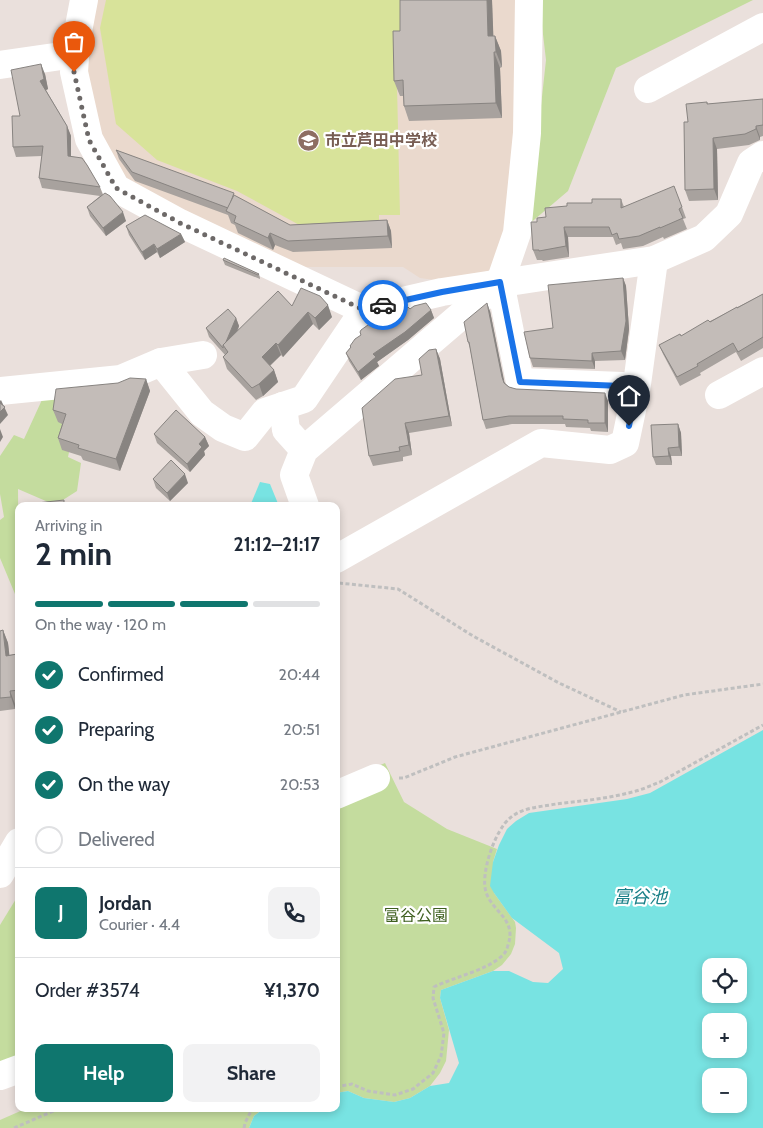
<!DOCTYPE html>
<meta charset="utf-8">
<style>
body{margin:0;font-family:Cabin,"Noto Sans JP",sans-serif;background:#f2f2f3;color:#1f2937;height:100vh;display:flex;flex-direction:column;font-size:19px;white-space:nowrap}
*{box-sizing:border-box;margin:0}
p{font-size:16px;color:#747a83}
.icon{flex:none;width:28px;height:28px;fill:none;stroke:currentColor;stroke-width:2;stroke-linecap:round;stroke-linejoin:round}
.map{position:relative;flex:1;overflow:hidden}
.drawer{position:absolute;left:15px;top:502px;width:325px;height:610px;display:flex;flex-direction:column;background:#fff;border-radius:10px;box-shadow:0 2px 8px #0003}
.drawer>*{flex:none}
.fabs{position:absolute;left:702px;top:958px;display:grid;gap:10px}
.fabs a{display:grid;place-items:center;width:45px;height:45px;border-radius:10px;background:#fff;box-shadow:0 2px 8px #0003;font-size:25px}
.pin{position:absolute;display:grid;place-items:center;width:42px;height:42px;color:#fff;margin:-51px -21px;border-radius:50% 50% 50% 0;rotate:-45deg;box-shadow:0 0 5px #0007}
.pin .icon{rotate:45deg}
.courier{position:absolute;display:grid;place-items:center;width:50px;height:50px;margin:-25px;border:4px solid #1a73e8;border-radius:50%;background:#fff;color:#222;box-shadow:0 1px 6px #0007}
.head em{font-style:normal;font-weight:800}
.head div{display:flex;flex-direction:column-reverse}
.head{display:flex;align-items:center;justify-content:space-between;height:85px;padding:0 20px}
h1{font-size:32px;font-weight:800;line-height:38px}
.bar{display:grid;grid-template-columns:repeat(4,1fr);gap:8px 5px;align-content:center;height:60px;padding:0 20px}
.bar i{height:6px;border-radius:4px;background:#e0e1e3}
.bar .current{background:#0f766e}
.bar p{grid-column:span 4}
.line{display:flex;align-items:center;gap:12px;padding:0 20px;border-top:1px solid #e0e1e3}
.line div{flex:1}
.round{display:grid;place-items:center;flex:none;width:52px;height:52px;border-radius:10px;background:#f2f2f3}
ol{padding:0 20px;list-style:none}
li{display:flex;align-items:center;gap:15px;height:55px}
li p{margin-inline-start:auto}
li .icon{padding:5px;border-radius:50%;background:#0f766e;color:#fff;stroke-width:4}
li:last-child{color:#747a83}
li i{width:28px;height:28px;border:2px solid #e0e1e3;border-radius:50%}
.action{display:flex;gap:10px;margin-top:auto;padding:10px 20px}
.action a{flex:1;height:58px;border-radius:10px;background:#0f766e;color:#fff;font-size:20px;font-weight:800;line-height:58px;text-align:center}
.action a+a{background:#f2f2f3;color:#1f2937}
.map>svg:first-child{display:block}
.education{fill:#ead9cd}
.green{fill:#c4dc9e}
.pitch{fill:#d8e39a}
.water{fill:#78e3e2;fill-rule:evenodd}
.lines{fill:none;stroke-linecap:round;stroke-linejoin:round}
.path{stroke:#bfbfbf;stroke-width:3;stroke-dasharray:4 2.5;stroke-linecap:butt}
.minor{stroke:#fff;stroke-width:28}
.wall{fill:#a8a29e}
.shaded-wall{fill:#888481}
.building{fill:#c3bcb8;stroke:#888481}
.done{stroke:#6d6968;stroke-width:5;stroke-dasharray:0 9}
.route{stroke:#1a73e8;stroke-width:6}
.labels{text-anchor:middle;stroke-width:4.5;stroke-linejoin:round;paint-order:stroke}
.education-label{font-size:16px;font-weight:bold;fill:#785e54;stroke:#fff;text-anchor:start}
.park-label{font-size:16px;fill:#3f6020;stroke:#fff}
.water-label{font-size:18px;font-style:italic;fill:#198088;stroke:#fff}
</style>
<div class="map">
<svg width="763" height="1128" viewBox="0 0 763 1128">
<rect width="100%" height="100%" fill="#eae0dc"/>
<!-- education -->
<polygon class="education" points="90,0 518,0 512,222 490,270 456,283 420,278 403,267 287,267 121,181 106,160 80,49"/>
<!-- green -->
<g class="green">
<polygon points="539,0 753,0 616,68 568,191 528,225 546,60"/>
<polygon points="46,391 81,394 68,457 81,463 77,491 55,505 18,489 19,594 15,594 0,558 0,520 4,517 0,494 0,456 14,435 24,439"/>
<polygon points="385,763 404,802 447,829 497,849 493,862 494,893 515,922 516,928 515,944 511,954 502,965 493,971 441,990 440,998 449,1030 446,1061 440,1073 430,1086 410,1098 394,1102 364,1098 348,1091 336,1093 336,784"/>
<polygon points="19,894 19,1056 0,1062 0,925"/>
<polygon points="25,1109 263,1109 254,1116 249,1128 0,1128 0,1120"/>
</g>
<!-- pitch -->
<polygon class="pitch" points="106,0 401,0 403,42 396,43 400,215 379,215 379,224 303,227 237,191 157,160 116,124 100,28"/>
<!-- water -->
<g class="water">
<polygon points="260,482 270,484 279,506 250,506"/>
<path d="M763,730v398h-514l5,-12 9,-7h73v-16l12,-2 16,7 30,4 16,-4 20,-12 19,-3 10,-20 -19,-65 1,-8 52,-19h16l24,11 15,1 15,-14 -4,-16 -47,-35 -18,-25 -4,-7 3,-24 6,-17 8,-16 9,-8 13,-8 98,-14 23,-6zM711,966h28v28h-28zM711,1021h28v28h-28zM711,1076h28v28h-28z"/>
</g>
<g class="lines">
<!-- path -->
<g class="path">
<polyline points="339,583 398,589 473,636 559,683 621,712"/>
<polyline points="399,778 404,778 455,757 684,695 763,684"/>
<path d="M336,1087l16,-3 16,7 27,4 18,-6 20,-16 8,-17 3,-23 -11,-35 1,-11c20,-10 54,-17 69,-32 3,-3 4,-6 5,-10 9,-26 -15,-32 -22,-53 -6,-18 9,-62 24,-74 13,-11 30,-11 46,-14 24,-3 49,-5 72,-11 11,-2 22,-7 32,-11l103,-57"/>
<polyline points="14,1128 58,1109"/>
<polyline points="244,1128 245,1123 252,1109"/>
</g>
<!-- minor -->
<g class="minor">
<polyline points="84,0 76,42 74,72 89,139 116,188 180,223 364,310 442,292 654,260 704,238 729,214 751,163 763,155"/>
<polyline points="0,65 75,54"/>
<polyline points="648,89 763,27"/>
<polyline points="500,282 520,382 622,386 636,391"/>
<polyline points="161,362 203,355"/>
<polyline points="0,391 121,379 161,362 202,413 223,428 245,437 265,412 304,399 364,310"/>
<polyline points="719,395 763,371"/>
<polyline points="283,406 286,430 304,450"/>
<polyline points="305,506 294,475 304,450 500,282 517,233 527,133 529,0"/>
<polyline points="336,559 541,443 610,450 625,443 636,391 654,260"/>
<polyline points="336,795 376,778"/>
<polyline points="0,874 19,842"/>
<polyline points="0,1076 19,1069"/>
</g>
</g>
<!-- wall -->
<g class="wall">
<polygon points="400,0 492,0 493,36 495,36 501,51 502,67 500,68 502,118 409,121 404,106 403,96 400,96 394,81 400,31"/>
<polygon points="45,74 48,89 46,90 67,126 71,136 71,157 100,187 103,195 126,221 106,236 90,216 87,207 100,196 42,188 39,178 42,156 16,157 13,147 20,116"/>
<polygon points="763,99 763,136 760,137 760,140 749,145 717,149 718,200 689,201 685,190 688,122 707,102 708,104"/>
<polygon points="116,150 235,196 290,225 387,220 391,231 392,248 293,252 275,245 273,250 238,233 235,225 231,223 228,215 135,181 119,159"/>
<polygon points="621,199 624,207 682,207 686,218 683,219 687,229 664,239 663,237 643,246 623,249 621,243 616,245 613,237 568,237 569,257 543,261 542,260 537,260 533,250 537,222 567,206"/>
<polygon points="126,226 181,234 185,242 160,258 157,252 145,260 129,235"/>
<polygon points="223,260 259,274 260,278 260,279 225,265"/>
<polygon points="623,278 626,286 629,329 625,360 595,361 595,369 533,367 530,358 553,328"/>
<polygon points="763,294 763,348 741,361 736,352 700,373 701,375 680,386 663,354 659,345 681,336"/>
<polygon points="292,306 332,317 319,330 313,324 283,357 281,355 270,366 274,370 278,382 263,396 256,400 227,369 223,357 225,355 209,337 206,328 236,318 239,326 238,331"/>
<polygon points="431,310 434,318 408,340 377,362 379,366 361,380 349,361 346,353 361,335 360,332"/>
<polygon points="490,311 504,382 509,387 516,389 608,401 608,432 591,431 590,428 566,427 565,424 512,424 486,429 483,420 470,348 468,342"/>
<polygon points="436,349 440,359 452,426 409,433 412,455 403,457 403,461 373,466 369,456 422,375"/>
<polygon points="146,379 150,391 120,471 83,460 81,456 62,450 58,438 62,424 58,422 53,410"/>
<polygon points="678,424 681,433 682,456 671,456 672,465 656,465 653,457"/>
<polygon points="154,434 205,437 209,446 204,451 205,455 190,472 157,443"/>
<polygon points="153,479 188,483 170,501 156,488"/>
<polygon points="3,630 8,643 9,655 17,654 19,658 19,703 15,704 15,709 0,711 0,631"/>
</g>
<!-- shaded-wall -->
<g class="shaded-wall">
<polygon points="487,0 492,0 494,52 488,36"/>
<polygon points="495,36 501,51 502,67 496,52"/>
<polygon points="494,52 500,68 502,118 496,103"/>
<polygon points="41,64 45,74 48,89 44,91 40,81"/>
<polygon points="67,126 71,136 71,166 68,156"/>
<polygon points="756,126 760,137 760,140 756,129"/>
<polygon points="713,138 717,149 718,200 714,189"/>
<polygon points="123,212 126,221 106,236 103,228"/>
<polygon points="387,220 391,231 392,248 388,236"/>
<polygon points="564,227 568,237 569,257 566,246"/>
<polygon points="270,233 275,245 273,250 268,238"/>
<polygon points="181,234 185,242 160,258 157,249"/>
<polygon points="154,244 157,252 145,260 142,252"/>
<polygon points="623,278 626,286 629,329 625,360 621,351"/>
<polygon points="487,303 490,311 505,385 502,377"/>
<polygon points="328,305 332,317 319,330 315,318"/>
<polygon points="431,310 434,318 408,340 377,362 379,366 361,380 358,372 373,354"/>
<polygon points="308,312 313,324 283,357 278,345"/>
<polygon points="236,318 239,326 228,352 224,346"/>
<polygon points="276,343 281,355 266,369 262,357"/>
<polygon points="436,349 440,359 452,426 449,416"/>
<polygon points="592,353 595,361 595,369 592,361"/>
<polygon points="274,370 278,382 263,396 259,384"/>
<polygon points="146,379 150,391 120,471 116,459"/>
<polygon points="605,393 608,401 608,432 605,423"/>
<polygon points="1,400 8,415 0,424 0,401"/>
<polygon points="405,423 409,433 412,455 409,445"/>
<polygon points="678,424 681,433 682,456 679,447"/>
<polygon points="0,429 3,437 0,442"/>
<polygon points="205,437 209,446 204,451 205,455 190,472 187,464 199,444"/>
<polygon points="668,448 671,456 672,465 669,456"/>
<polygon points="185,474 188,483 170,501 167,493"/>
<polygon points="3,630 8,643 11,668 6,656"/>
<polygon points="10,691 15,704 15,709 11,697"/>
</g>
<!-- building -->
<g class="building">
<polygon points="400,0 487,0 488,36 495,36 496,52 494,52 496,103 404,106 403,80 394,81 393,31 400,31"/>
<polygon points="41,64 44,79 40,81 67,126 68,156 82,158 87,165 100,187 39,178 43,146 13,147 12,116 20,116 11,70"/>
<polygon points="763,99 763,125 756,126 756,129 745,134 713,138 714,189 685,190 684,122 688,122 686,104 707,102 707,104"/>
<polygon points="116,150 234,193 230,204 228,208 132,172"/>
<polygon points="674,186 682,207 679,209 683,218 660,228 660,227 639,236 619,239 617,233 612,235 609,227 564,227 566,246 539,251 539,250 533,250 531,222 537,222 537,218 546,217 545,208 567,206 567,203 592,203 592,199 621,199 621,208"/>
<polygon points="105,193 110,196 123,212 103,228 87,207"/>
<polygon points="234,195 290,225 387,220 388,236 288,241 270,233 268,238 234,222 236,216 226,211"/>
<polygon points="145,215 181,234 157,249 154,244 142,252 126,226"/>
<polygon points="224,258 259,274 258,275 223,260"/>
<polygon points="623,278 626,321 621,351 592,353 592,361 530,358 524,332 553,328 548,285"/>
<polygon points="301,288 320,296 328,305 315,318 308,312 278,345 276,343 262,357 274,370 259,384 252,388 223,357 228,352 223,345 278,291 292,306"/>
<polygon points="763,294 763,337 738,352 733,343 697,364 698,366 677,377 659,345 680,334 681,336 708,320 710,322 737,307 737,308"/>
<polygon points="426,303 431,310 405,332 373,354 376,357 358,372 346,353 351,347 350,346 355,339 361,335 360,332 361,330 386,312 408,307 410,309 414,306"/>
<polygon points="487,303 502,377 504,383 509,387 516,389 605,393 605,423 588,423 588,420 563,419 563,416 509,416 483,420 469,342 468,342 464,322"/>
<polygon points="228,309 236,318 226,342 223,345 223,348 206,328"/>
<polygon points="436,349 449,416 405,423 409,445 399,447 400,451 369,456 362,408 395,379 422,375 419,359 429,350"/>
<polygon points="130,378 146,379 116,459 78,448 79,445 58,438 66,414 53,410 56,389 118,383"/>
<polygon points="0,403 5,407 0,412"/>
<polygon points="176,410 205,437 199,444 202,447 187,464 154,434"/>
<polygon points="678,424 679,447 668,448 669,456 653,457 651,425"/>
<polygon points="171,460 185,474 167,493 153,479"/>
<polygon points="64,500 64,506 37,506 37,503"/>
<polygon points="3,630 6,656 17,654 19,666 19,690 10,691 11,697 0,698 0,631"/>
</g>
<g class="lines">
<!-- done -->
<polyline class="done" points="74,72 89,140 116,188 180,223 364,310 383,305"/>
<!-- route -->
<polyline class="route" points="383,305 442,292 500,282 520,382 622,386 636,391 629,426"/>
</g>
<!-- icons -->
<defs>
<symbol id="school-disc" viewBox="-11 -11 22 22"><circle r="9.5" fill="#8d6e63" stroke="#fff"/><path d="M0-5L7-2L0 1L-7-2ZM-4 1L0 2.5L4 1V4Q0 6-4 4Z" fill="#fff"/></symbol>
</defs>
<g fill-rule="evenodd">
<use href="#school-disc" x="296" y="128" width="25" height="25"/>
</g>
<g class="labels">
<!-- education labels -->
<g class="education-label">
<text x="325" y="146">市立芦田中学校</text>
</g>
<!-- park labels -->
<g class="park-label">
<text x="416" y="921">富谷公園</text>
</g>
<!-- water labels -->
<g class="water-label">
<text x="640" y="903">富谷池</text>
</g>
</g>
</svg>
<div class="fabs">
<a><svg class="icon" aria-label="locate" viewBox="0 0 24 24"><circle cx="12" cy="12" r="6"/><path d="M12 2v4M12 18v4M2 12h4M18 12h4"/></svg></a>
<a>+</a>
<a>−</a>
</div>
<div class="pin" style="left:74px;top:72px;background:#ea580c"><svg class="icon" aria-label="bag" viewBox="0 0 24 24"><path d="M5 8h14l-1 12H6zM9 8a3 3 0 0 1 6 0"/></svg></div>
<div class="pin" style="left:629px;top:426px;background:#1f2937"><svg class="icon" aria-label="home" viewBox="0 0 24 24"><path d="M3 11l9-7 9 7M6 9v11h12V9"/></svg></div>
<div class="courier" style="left:383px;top:305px"><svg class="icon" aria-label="car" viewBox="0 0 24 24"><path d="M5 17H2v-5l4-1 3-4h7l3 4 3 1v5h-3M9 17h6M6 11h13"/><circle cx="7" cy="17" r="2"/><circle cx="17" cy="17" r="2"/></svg></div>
<section class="drawer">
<div class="head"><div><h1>2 min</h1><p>Arriving in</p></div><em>21:12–21:17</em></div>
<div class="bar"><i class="current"></i><i class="current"></i><i class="current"></i><i></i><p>On the way · 120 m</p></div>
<ol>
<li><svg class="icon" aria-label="check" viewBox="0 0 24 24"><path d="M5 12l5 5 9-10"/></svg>Confirmed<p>20:44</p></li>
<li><svg class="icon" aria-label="check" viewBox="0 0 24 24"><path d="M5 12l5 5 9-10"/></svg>Preparing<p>20:51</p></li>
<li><svg class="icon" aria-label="check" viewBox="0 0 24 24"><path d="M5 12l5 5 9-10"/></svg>On the way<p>20:53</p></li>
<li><i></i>Delivered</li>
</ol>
<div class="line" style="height:90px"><b class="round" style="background:#0f766e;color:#fff">J</b><div><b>Jordan</b><p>Courier · 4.4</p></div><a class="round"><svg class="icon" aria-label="phone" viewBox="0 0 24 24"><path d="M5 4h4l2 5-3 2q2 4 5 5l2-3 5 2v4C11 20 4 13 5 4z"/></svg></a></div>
<div class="line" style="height:65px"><div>Order #3574</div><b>¥1,370</b></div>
<div class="action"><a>Help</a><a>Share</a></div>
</section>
</div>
